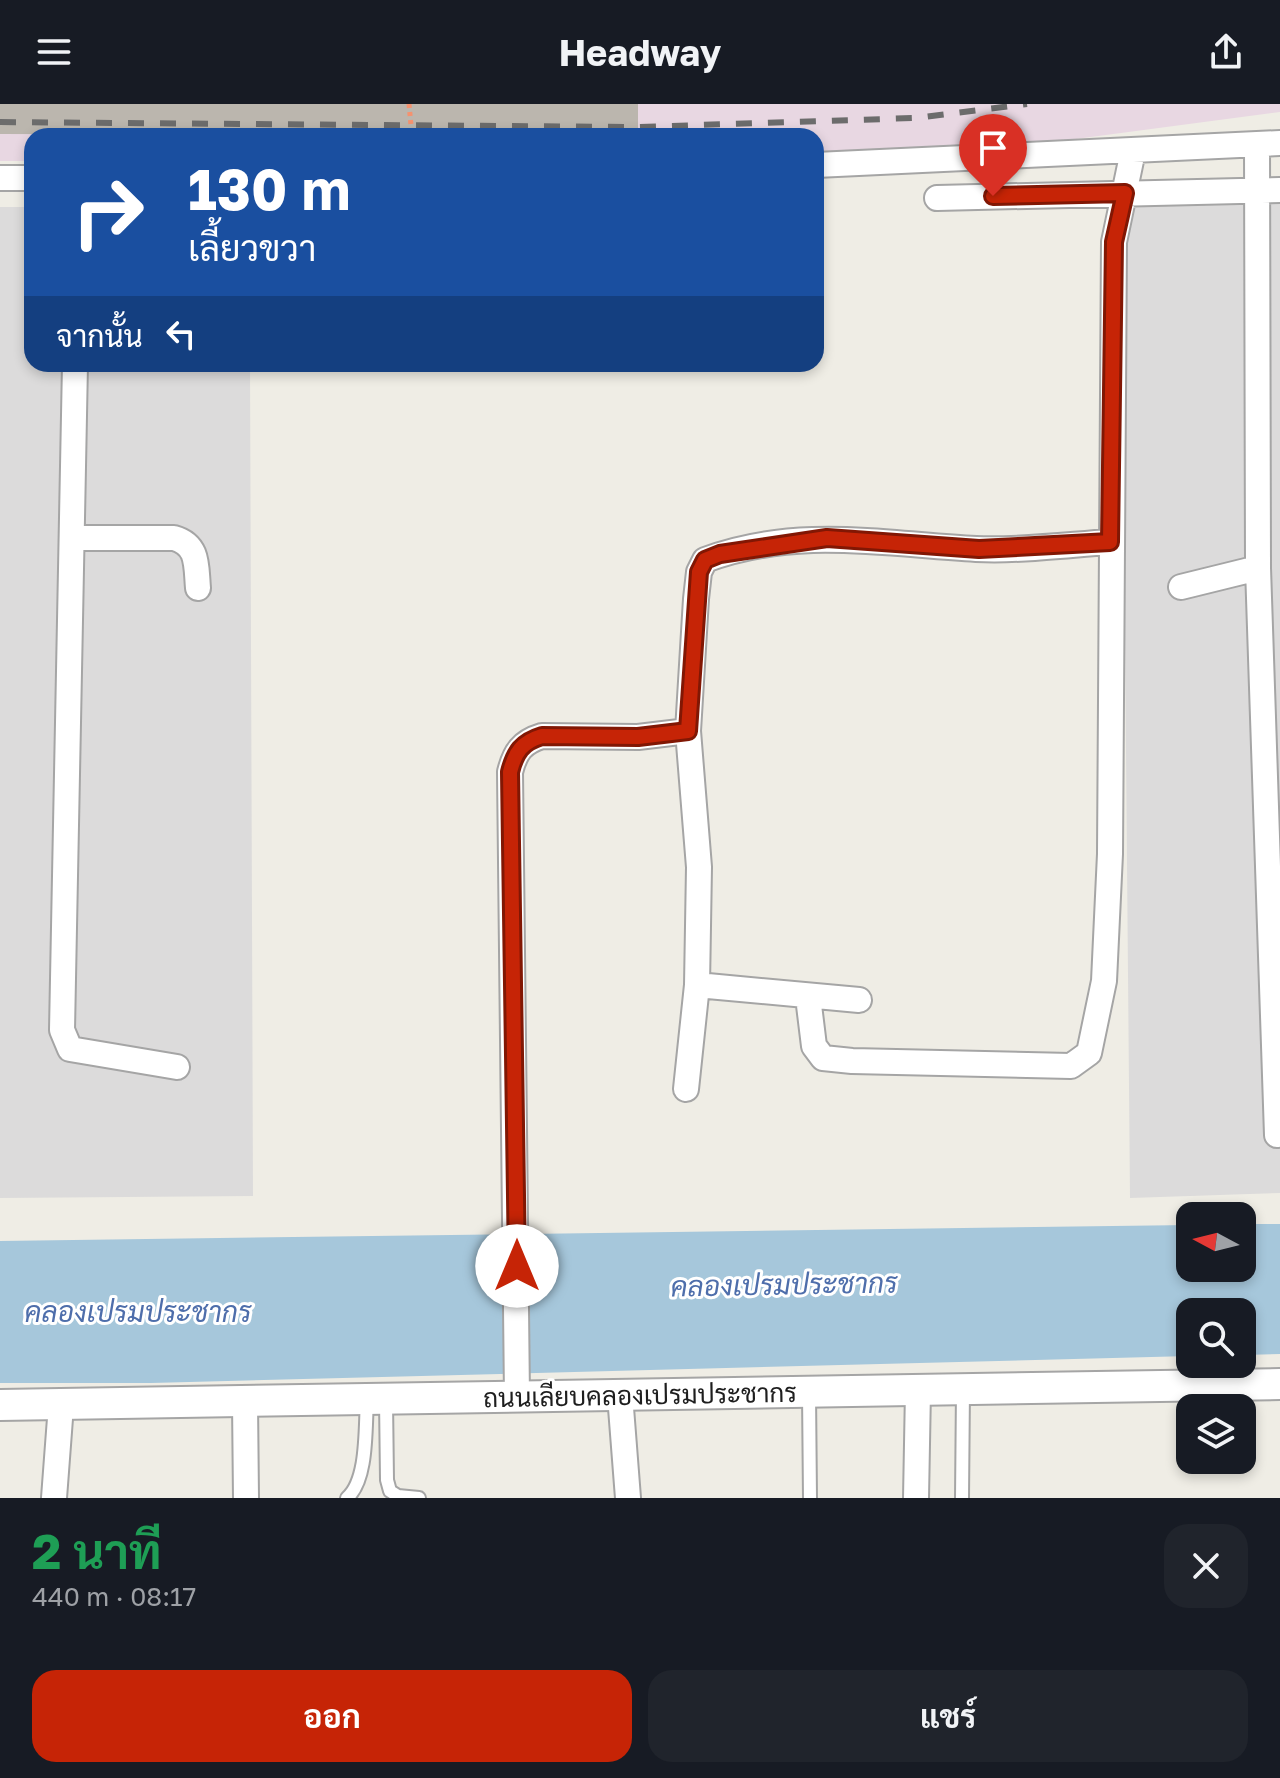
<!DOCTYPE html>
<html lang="th">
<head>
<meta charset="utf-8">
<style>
  body { margin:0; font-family:"Golos Text",Sarabun,sans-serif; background:#20242c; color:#f1f3f6; height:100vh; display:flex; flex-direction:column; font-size:30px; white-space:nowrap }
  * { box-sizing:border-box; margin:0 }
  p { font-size:26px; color:#9ea1a6 }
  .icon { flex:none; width:44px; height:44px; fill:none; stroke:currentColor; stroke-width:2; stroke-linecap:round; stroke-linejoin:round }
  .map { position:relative; height:1394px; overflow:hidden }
  .details { display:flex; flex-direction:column; background:#171b24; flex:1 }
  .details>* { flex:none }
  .guide { position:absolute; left:24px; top:24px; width:800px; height:244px; border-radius:24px; box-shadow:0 4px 12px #0003; background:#1a4fa0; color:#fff; overflow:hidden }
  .needle { width:52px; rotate:277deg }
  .fabs { position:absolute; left:1176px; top:1098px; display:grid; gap:16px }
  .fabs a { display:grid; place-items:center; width:80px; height:80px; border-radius:16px; background:#171b24; box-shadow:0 4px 12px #0003; font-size:40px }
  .pin { position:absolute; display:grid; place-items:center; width:68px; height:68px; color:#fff; margin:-82px -34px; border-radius:50% 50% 50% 0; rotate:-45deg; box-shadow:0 0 8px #0007 }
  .pin .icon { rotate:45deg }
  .me { position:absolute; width:88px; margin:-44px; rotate:0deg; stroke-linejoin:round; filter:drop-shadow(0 0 6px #0008) }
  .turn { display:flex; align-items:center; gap:28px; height:168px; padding:0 32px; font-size:36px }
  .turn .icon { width:104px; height:104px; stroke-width:2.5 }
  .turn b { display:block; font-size:56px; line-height:68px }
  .then { display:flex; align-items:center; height:76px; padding:0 32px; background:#0003; gap:16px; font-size:30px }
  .round { display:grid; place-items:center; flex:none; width:84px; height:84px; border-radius:24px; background:#20242c }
  .headline { display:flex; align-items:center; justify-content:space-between; height:136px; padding:0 32px }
  h1 { font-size:48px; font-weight:700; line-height:60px; color:#1e9e55 }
  .cta { display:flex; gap:16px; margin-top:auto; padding:16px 32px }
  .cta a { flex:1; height:92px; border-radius:24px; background:#c62406; color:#fff; font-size:32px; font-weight:700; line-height:92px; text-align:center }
  .cta a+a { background:#20242c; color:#f1f3f6 }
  header { display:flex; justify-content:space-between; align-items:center; height:104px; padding:0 32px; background:#171b24; font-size:36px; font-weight:700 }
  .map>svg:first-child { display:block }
  .residential { fill:#dcdbdb }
  .industrial { fill:#e8d7e2 }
  .water { fill:#a6c7db }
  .building { fill:#bbb6ae }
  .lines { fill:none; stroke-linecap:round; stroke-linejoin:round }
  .service-casing { stroke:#a5a5a5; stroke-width:16 }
  .minor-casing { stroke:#a5a5a5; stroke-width:28 }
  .tertiary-casing { stroke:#a5a5a5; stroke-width:34 }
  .path { stroke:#f5926f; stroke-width:5; stroke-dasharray:4 4; stroke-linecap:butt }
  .service { stroke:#fff; stroke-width:12 }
  .minor { stroke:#fff; stroke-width:24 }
  .tertiary { stroke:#fff; stroke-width:30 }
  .rail { stroke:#6c6c6c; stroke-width:6; stroke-dasharray:16 16; stroke-linecap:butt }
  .route-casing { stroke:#811704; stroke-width:20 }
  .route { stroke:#c62406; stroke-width:14 }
  .labels { text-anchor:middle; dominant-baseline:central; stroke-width:6; stroke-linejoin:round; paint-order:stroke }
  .street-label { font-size:26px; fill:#1e1e1e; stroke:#fff }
  .water-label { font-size:28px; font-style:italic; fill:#4e6eab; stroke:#fff }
</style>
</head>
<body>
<header><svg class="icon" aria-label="menu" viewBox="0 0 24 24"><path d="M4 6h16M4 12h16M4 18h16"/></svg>Headway<svg class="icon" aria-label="share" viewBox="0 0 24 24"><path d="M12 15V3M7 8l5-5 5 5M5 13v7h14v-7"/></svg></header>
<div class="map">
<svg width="1280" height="1394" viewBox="0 0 1280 1394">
  <rect width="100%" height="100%" fill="#efede5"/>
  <path class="residential" d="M1121,86L1280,89V1089L1130,1094Z
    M0,103H32V260H250L253,1092L0,1094Z"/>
  <path class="industrial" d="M0,0H1280V8L1068,36L816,48V32H32V57H0Z"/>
  <path class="water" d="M1242,1120H1280V1250L1242,1251V1208H1190V1252L151,1279H0V1137L1190,1121V1164H1242Z"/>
  <path class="building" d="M0,0H638V32L0,30Z"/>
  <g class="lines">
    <defs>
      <path id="service" d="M809,1289L810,1394
        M386,1296L387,1376L390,1387L398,1392L419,1394
        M347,1394C368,1376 365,1324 367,1297
        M962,1394L963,1285"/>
      <path id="minor" d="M1257,40L1258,464L1277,1031
        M816,61L1280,39
        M0,74H32
        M937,94L1280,86
        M75,260L62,926L70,945L177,963
        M73,434H174C199,441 196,462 198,484
        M1181,483L1258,464
        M697,881L859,896
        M808,893L814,942L823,954L852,957L1071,962L1089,949L1104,877L1110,750L1114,138L1133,47
        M686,985L697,881L699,763L688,627L696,495L699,468L705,456C796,422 884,440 976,445C1020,447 1066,441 1110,438
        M620,1291L628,1394
        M517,1293L510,668C515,648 522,638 542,632L638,633L688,627
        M245,1298L246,1394
        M54,1394L61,1301
        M916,1394L918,1286"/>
      <path id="tertiary" d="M0,1301L1280,1280"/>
    </defs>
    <use href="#service" class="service-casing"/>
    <use href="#minor" class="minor-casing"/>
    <use href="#tertiary" class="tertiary-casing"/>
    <path class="path" d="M409,0L412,32"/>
    <use href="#service" class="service"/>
    <use href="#minor" class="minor"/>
    <use href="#tertiary" class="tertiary"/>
    <path class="rail" d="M0,18L638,23L915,14L1027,0"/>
  </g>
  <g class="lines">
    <defs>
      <path id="route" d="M517,1162L510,668C515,648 522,638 542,632L638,633L688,627L699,468L705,456L720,450L827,434L979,445L1110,438L1114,138L1125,89L993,92"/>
    </defs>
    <use href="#route" class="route-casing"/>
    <use href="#route" class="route"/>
  </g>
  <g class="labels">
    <g class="street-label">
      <text transform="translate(640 1291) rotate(-1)">ถนนเลียบคลองเปรมประชากร</text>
    </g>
    <g class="water-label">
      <text transform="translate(784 1180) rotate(-1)">คลองเปรมประชากร</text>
      <text x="138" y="1207">คลองเปรมประชากร</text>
    </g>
  </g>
</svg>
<div class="fabs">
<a><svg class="needle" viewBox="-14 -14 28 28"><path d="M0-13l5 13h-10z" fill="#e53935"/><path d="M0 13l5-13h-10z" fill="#9ea1a6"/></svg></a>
<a><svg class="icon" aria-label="search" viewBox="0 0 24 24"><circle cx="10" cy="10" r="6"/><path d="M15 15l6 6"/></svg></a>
<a><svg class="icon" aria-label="layers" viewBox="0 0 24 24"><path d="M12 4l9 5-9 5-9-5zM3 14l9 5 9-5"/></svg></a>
</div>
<div class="pin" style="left:993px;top:92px;background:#d93025"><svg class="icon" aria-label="arrive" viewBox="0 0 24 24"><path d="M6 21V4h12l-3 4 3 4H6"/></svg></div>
<svg class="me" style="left:517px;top:1162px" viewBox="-20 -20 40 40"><circle r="19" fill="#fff"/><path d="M0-13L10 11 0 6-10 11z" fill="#c62406"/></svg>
<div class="guide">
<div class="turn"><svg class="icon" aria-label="right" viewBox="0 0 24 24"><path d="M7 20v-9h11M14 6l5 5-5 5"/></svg><div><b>130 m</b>เลี้ยวขวา</div></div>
<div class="then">จากนั้น<svg class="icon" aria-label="left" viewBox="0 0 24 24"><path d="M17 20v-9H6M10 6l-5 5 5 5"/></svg></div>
</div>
</div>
<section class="details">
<div class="headline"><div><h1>2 นาที</h1><p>440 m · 08:17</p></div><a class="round"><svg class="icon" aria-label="close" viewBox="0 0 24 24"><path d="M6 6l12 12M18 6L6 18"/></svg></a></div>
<div class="cta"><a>ออก</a><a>แชร์</a></div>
</section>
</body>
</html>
